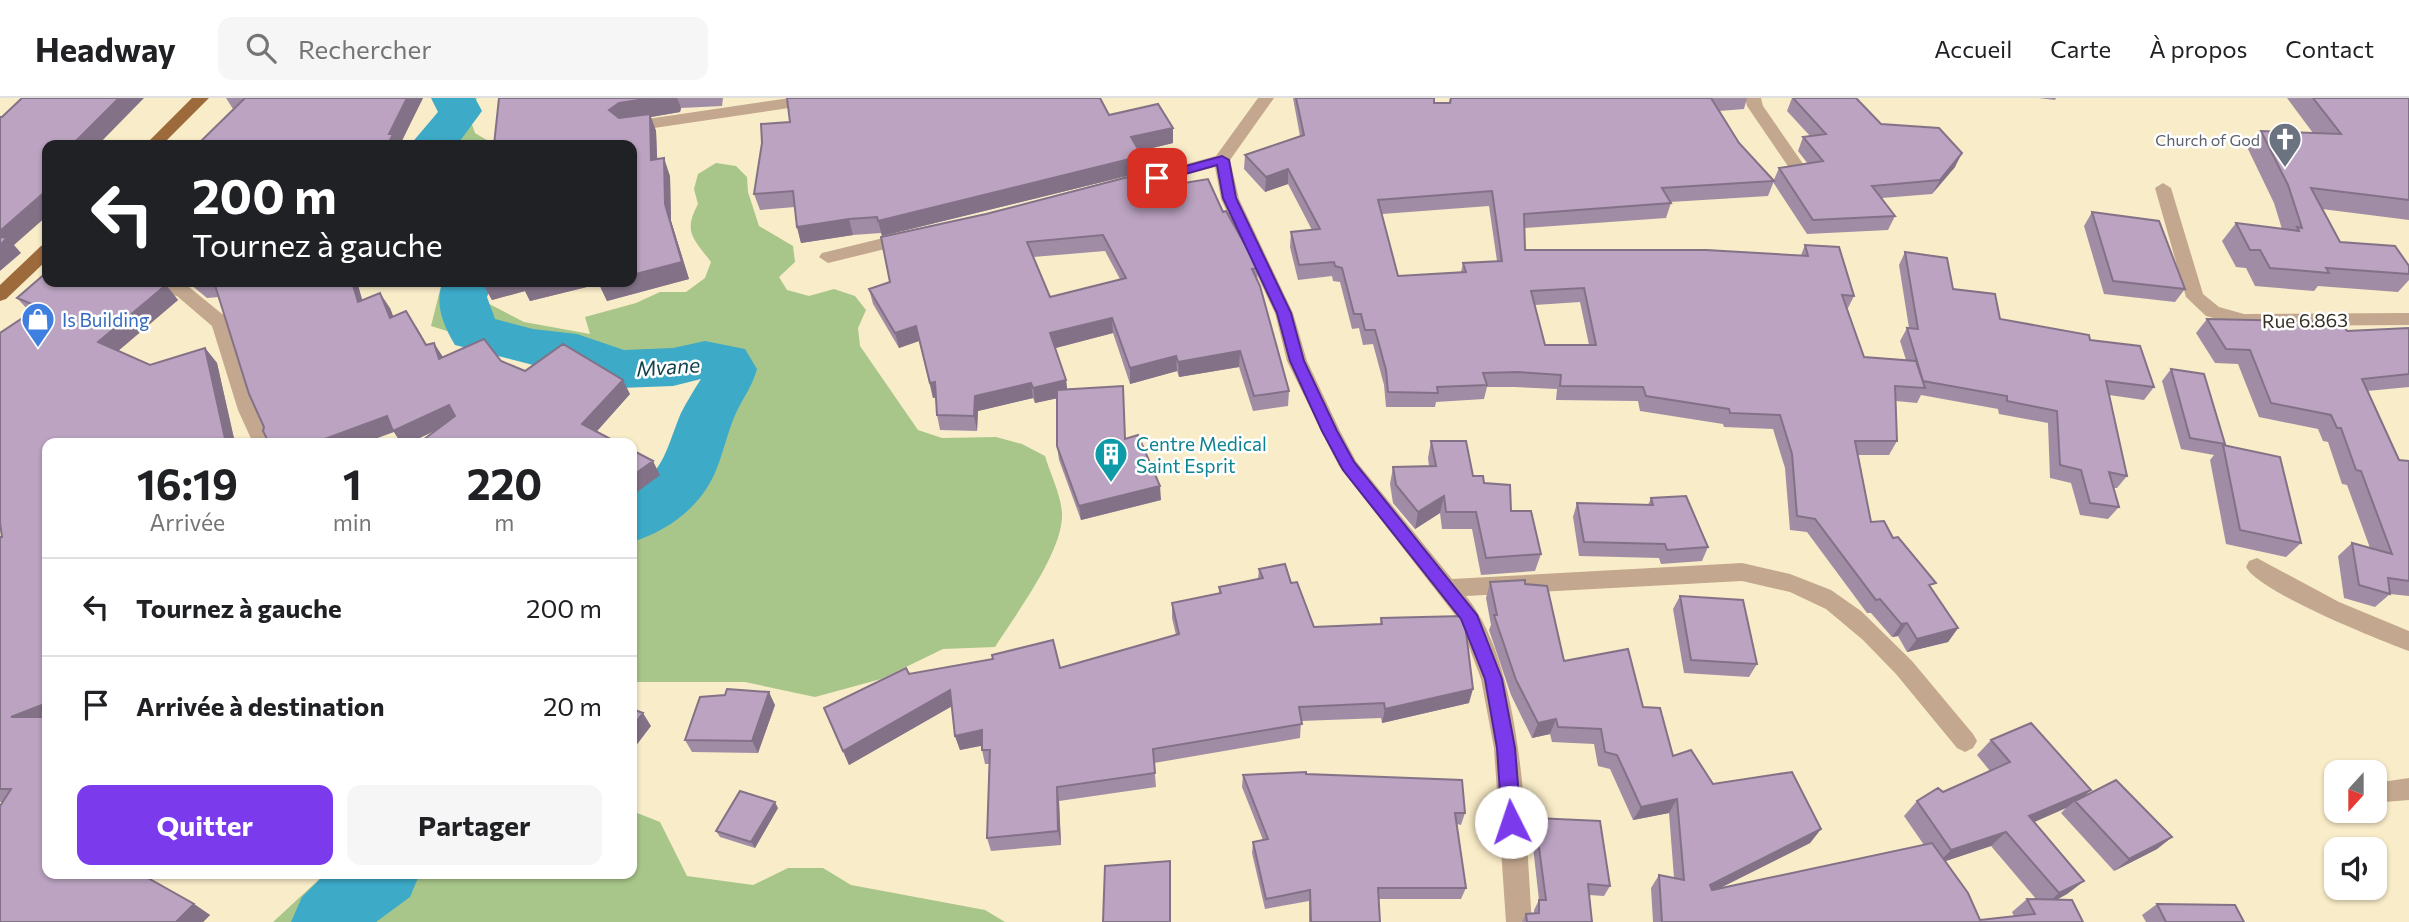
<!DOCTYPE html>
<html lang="fr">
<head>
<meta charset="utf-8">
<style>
  body { margin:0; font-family:Commissioner,sans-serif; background:#f6f6f6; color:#202124; height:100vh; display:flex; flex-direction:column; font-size:26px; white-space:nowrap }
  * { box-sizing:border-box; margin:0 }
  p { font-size:23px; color:#757577 }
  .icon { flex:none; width:38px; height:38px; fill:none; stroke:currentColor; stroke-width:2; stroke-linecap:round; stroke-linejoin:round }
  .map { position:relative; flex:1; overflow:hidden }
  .sheet { position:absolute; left:42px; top:340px; width:595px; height:441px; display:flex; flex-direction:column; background:#fff; border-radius:14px; box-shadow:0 2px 5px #0004 }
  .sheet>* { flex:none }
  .hud { position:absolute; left:42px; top:42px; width:595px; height:147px; border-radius:14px; box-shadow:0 2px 5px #0004; background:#202124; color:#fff; overflow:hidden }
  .needle { width:46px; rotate:201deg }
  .controls { position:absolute; left:2324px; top:662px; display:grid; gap:14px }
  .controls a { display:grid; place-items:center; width:63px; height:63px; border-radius:14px; background:#fff; box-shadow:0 2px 5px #0004; font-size:35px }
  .pin { position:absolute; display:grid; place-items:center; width:60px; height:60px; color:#fff; margin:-30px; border-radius:14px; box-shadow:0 4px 10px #0006 }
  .me { position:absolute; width:77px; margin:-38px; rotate:356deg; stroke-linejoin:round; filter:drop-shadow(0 0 5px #0008) }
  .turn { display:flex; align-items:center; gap:24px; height:147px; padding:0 35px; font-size:32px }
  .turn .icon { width:91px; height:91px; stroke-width:2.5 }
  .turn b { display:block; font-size:49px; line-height:60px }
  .eta { display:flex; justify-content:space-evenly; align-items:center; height:119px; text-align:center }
  .eta b { font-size:42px; font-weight:700; line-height:49px }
  .primary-button { display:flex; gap:14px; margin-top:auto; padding:14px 35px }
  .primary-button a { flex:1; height:80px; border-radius:14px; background:#7c3aed; color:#fff; font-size:28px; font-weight:700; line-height:80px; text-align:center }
  .primary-button a+a { background:#f6f6f6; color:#202124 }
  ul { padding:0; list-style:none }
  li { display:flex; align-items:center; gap:21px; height:98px; padding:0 35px; border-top:2px solid #e0e0e0 }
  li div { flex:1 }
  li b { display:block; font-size:26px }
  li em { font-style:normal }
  header { display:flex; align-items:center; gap:42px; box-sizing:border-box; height:98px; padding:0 35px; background:#fff; border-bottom:2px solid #e0e0e0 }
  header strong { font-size:33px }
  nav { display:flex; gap:38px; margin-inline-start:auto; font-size:24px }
  .search { width:490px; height:63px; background:#f6f6f6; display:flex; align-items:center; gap:18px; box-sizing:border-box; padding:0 24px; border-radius:14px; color:#757577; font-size:26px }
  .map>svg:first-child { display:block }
  .green { fill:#a8c68a }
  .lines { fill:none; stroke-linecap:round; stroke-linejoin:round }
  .river { fill:#3daac7; fill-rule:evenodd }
  .minor { fill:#c3a78e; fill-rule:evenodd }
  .primary { fill:#9d6a3c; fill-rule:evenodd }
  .wall { fill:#a18ca6; fill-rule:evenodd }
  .shaded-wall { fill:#837287 }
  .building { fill:#bba3c1; stroke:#837287; stroke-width:2; fill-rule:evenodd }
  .route { fill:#7c3aed; stroke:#51269a; stroke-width:2 }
  .labels { text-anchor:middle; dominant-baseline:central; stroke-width:5; stroke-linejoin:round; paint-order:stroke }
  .far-worship-label { font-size:16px; fill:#5b616d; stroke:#fff; text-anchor:end }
  .shop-label { font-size:19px; fill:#366cbe; stroke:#fff; text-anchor:start }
  .street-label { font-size:19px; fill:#342f21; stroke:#fff }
  .culture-label { font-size:19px; fill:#0d838f; stroke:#fff; text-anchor:start }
  .water-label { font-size:21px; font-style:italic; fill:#13424f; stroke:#fff }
</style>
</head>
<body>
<header>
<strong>Headway</strong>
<div class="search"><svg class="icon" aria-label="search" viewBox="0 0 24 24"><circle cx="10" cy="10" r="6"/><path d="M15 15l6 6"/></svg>Rechercher</div>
<nav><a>Accueil</a><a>Carte</a><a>À propos</a><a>Contact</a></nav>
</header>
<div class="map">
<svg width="2409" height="824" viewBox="0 0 2409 824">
  <rect width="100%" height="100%" fill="#f9ecc8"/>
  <path class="green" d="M445,0H477L469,18L475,35L495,47H416C424,30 439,18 445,0Z
    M716,65L736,68L747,79L748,94L759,128L793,148L795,164L779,179L787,192L809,198L834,191L855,198L866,212L858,230L860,248L918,332L942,340L996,339L1022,346L1045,358C1050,375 1061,397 1062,415C1064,453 1015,517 995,549L943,551L881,581L815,599L745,584H632V408L661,384L680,345L686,317L704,287V278L664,281L624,279L572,258L532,260L431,228L442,184H482L478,200L524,224L590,236L585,219L636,205L660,194H686L705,180L711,164C693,140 683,134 698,106L694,91L698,76Z
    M632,713L660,724L687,778L753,787L788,770H823L851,787L985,812L1005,824H273L326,775H632Z"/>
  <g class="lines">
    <path class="river" d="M431,0H475L482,13L457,47H410L438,14Z
      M443,184H493L487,199L495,221L533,231L577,236L624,252L673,250L705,243L745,251L757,271C753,287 743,300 736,315C727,335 723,357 714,377C698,411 667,433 632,444V393C665,373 667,348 681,315C687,303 694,292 701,281L673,288L620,290L570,272L533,267L455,247C443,227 434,205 443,184Z
      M326,775H420L410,799L376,824H291L302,799Z"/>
    <path class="minor" d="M790,0H830L822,5L627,34L619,29L627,24Z
      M1258,0H1274L1230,62L1239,101L1293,215L1307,263L1340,333L1356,363L1452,481L1742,465L1790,476L1831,492L1861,513L1912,563L1973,636L1977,643L1973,650L1965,654L1957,650L1896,576L1863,542L1826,511L1790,494L1742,483L1466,498C1525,571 1525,732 1532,824H1506L1494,650L1481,581L1459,522L1339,368L1287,263L1275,215L1221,101L1215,69L1130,92L1122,87L1124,83L1216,58Z
      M1745,0H1761L1763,8L1808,73L1806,77H1794L1747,8Z
      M2163,85L2171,90L2203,196L2219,209L2244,216L2409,215V227L2244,228L2206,218L2186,199L2155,90Z
      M908,134L914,136L917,140L914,144L828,165L819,159L822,155Z
      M128,184H167L189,189L227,220L258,312L273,345H253L238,312L212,228L177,198L131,188Z
      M2257,460L2339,504L2409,533V553C2379,542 2259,494 2246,469L2249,463Z
      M2409,680V702L2384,704L2375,701V685Z"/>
    <path class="primary" d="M192,0H209L162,47H145Z
      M47,146V162L6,201L0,203V187L41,148Z"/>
  </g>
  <path class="wall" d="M226,0H423L399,46L233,11Z
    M499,0H723L722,8L681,10L680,14L651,19L656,33L657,61L670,78L671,123L689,181L607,203L599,186L530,203L525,193L492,202L482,184H632V47Z
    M1293,0H1434V5H1449L1450,0H1747L1744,11L1719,13L1739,45L1774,83L1768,98L1670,104L1671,105L1666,120L1525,130V152L1801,157L1805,147L1854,198L1847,212L1864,259L1906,262L1900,243L1907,230H1909L1899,167L1905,154L1953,191L2000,221L2090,242L2154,289L2144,302L2109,297L2127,378L2117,390H2113L2119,409L2108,421L2080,417L2071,385L2050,380L2048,325L1999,316L1998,311L1921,297L1917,305L1896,303L1897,343L1889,357H1858L1871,424L1893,440L1932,491L1958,530L1948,544L1907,554L1898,538L1892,539L1871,515H1867L1807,434L1790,432L1785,370L1773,331L1724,329L1723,326L1640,313L1638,303L1556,302L1557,291L1514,289H1487L1484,301L1436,304L1435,309H1386L1384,287L1373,246L1363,247L1359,230L1352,231L1340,184L1333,183L1332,178L1298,182L1290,149L1291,134L1312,132L1288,86L1265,94L1244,71L1245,57L1300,38ZM1489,108L1497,163L1463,165L1461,174L1398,178L1382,116ZM1580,204L1589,247H1545L1535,207Z
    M1792,0L1881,26L1955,69L1932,96L1882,100L1895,118L1888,132L1807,136L1773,84L1779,70L1808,66L1798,53L1803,39L1810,38L1787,13Z
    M2039,0H2056L2055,2Z
    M2287,0H2409V122L2322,111L2340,144L2409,168V182L2398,194L2318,188L2314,193L2255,188L2246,170L2236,169L2222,143L2236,125L2282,131L2274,105L2248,51L2261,33L2313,35Z
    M1109,17L1173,45L1139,53L1143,74L882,138L881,135L853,137L801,145L797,129L795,109L760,112L754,96L790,24Z
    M1160,89L1223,114L1258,170L1257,183L1289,293L1288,308L1253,313L1239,269L1179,279L1177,273L1130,286L1113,235L1055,250L1066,282L1067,291L1125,340L1161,402L1081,422L1059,362L1057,348V300L1035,305L1033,300L978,313L977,333L940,332L937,317L936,299L933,300L919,243L899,250L873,206L869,191ZM1105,153L1120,181L1050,199L1033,159Z
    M2092,114L2185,191L2175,204L2104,196L2084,128Z
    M47,174V184H151L166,187L178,202L118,253L150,267L205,250L217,265L235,345H47V775H139L194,806L210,817L203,824H0V708L2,704H0V439H2L0,425V235L30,214L17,200Z
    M178,184H357L362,202L390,210L393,218L416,228L427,247L443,260L501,263L525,273L630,296L596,334L436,332L409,345H401L394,334L264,329L219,199L207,200L190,186Z
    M2207,221L2347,233L2409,230V289L2367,293L2399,362L2409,363V498L2390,496L2375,509L2344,500L2338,458L2352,445L2370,450L2347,387L2342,386L2328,344L2323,343L2318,331L2259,319L2238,266L2215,265L2196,235Z
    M2171,271L2225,346L2224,348L2301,445L2286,459L2226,446L2210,362L2214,357L2181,351L2162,283Z
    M1431,343L1473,378L1484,385L1511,413L1541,456L1535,473L1481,477L1472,431H1442L1440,415L1415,431L1393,405L1390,386L1393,369L1429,368L1428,360Z
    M1651,400L1708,449L1702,463L1661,466L1659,460L1579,458L1573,419L1577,405L1648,407Z
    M1259,471L1291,485L1314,529L1380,526L1381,520L1469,605L1382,625L1381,620L1301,623L1300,640L1154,665L1156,689L1059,703L1061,747L991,753L987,740L989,666H985L982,652V647L960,652L955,638L952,608L849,667L824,610L909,576L1060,570L1176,537L1172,520V505L1219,495V489L1258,481Z
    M1490,484L1525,486L1564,563L1643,609L1673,658L1713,686L1821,731L1810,745L1720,790L1924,747L1904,718L1917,703L1943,694L1990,673L1977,657L1991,642L2084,698L2172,739L2157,751L2114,773L2061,715L2066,710L2034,724L2084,783L2067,796L2056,802L2083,824H1653L1651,790L1659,777L1674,780L1669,715L1633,722L1610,671L1598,668L1594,646L1552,644L1550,636L1532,640L1511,597L1489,532L1491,527L1486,500ZM1991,748L2037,802L2027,801L2012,814L2014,818L1980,822L1945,763Z
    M1680,498L1757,566L1749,579L1684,575L1673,511Z
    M725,597L775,607L758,655L692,654L685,642Z
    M1306,676L1465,715L1461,727L1457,726L1466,790L1461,801H1379L1380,824H1309V803L1265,811L1252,755L1253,744L1263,742L1242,689L1243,677Z
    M778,710L755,750L720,739L716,733Z
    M1535,720L1610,788L1604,798L1589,797L1592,824H1522L1526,816H1534V812L1539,802L1531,731Z
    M2157,806L2244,824H2146L2142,817Z"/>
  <path class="shaded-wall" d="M119,0H144L98,47H74L73,46Z
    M407,0H423L400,47H388L389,36Z
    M652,0H677L681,10L680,14L651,19L656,33L658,79L616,29L609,12L619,5Z
    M1173,30V45L1132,55L1131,39Z
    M1962,55L1955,69L1932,96L1940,82Z
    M1142,58L1143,74L882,138L878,123Z
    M664,60L670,78L671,123L689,181L607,203L599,186L530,203L525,193L492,202L482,184H632V177L665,106Z
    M1288,71V86L1265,94L1266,79Z
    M47,92V118L14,147L21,155L0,173V133Z
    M849,121L853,137L801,145L797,129Z
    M352,184H357L367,218L358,204Z
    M166,187L178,202L111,259L98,244Z
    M380,195L390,210L399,234L390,220Z
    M1112,220L1113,235L1052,251L1050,235Z
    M916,228L919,243L899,250L895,235Z
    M434,245L443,259L439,261Z
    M205,250L217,265L235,345H226Z
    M1240,253L1239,269L1179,279L1178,264Z
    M1176,258L1177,273L1130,286V270Z
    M623,282L630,296L590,341L582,326Z
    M1066,282L1068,298L1035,305L1033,290Z
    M935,284L938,299L933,300L930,285Z
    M1031,285L1033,300L978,313L977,333L974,318L975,298Z
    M449,307L458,322L409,345H401L394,334L364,345H314L387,318Z
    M653,363L660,377L632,398V378Z
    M1160,388L1161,402L1081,422L1079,408Z
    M1444,398L1440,415L1415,431L1418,414Z
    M1907,525L1898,538L1892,539L1901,526Z
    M1958,530L1948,544L1907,554L1917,541Z
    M1473,591L1469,605L1382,625L1385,611Z
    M950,592L954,607L849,667L843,653Z
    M769,594L775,607L758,655L752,643Z
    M47,605V625L11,619Z
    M643,615L651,628L632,653V629Z
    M1556,621L1550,636L1532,640L1538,625Z
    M982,632L986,647L960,652L955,638Z
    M1057,689L1059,703L1061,747L1058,733Z
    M2091,692L2077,705L2075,703L2066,710L2014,733L2029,718Z
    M1677,701L1669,715L1633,722L1641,709Z
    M775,704L778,710L755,750L751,744Z
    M1821,731L1810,745L1700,800L1710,787Z
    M2006,734L1991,748L1937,766L1951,752Z
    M2172,739L2157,751L2114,773L2129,761Z
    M2084,783L2067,796L2043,809L2059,795Z
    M194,806L210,817L203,824H176Z"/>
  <path class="building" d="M22,0H119L73,46L86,47H47V92L0,133V19H2Z
    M245,0H407L389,36H393L388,47H197Z
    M499,0H652L619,5L609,12L619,20L650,16L651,62L664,60L665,106L682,164L632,177V47H494Z
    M787,0H1100L1109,17L1158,6L1173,30L1131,39L1142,58L878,123L877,119L849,121L797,129L793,93L754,96L762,45L761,26L790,24Z
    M1296,0H1434V5H1450L1451,0H1711L1739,45L1774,83L1662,90L1671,105L1524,116L1525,152H1706L1808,158L1805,147L1839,149L1854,198L1842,197L1864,259L1916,263L1925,290L1895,288L1897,343H1855L1871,424L1884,423L1893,440L1898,439L1936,485L1929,487L1958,530L1917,541L1907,525L1901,526L1880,501L1876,502L1815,421L1797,418L1792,356L1780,317L1730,315L1729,311L1646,298L1643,289L1560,288L1561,277L1518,274L1483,275L1487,287L1437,289L1438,295L1388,294L1386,272L1375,232H1365L1361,216H1354L1342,170L1335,168L1334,164L1299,167L1291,134L1320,131L1288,71L1266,79L1245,57L1304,37ZM1492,93L1502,163L1463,165L1466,174L1398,178L1378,102ZM1584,190L1596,247H1545L1531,193Z
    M1793,0H1856L1881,26L1939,30L1962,55L1940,82L1872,88L1895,118L1813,122L1779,70L1823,63L1803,39L1826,36Z
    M2313,0H2409V102L2311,90L2340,144L2395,148L2409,168V176L2326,170L2329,175L2270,170L2260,152H2250L2236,125L2299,133L2297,129L2302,130L2288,87L2261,33L2341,36Z
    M1151,73L1160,89L1208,81L1223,114L1226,113L1258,170L1252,171L1260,188L1289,293L1254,298L1240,253L1178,264L1176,258L1130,270L1112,220L1050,235L1066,282L1033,290L1031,285L975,298L974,318L937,317L935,284L930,285L916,228L895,235L869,191L890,184L881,139L986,116ZM1103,137L1126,180L1050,199L1027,144Z
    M2092,114L2159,123L2185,191L2113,183Z
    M0,139L7,140L0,147Z
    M1905,154L1947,160L1953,191L1995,196L2000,221L2089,237L2090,242L2140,248L2154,289L2106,283L2127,378L2109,374L2119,409L2090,405L2081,372L2060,367L2057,313L2007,303V298L1923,283L1907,230L1918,231Z
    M47,174V184H151L166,187L98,244L150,267L205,250L226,345H47V605L11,619H47V775H139L194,806L176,824H0V708L11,691H0V439H2L0,425V235L39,209L17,200Z
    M193,184H352L358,204L380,195L390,220L406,213L426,247L434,245L439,261L484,241L501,263L525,273L563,246L623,282L582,326L618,345H419L455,318L449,307L393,333L387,318L314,345H269L263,333L264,329L249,296L214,184L195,185Z
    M2207,221L2341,224L2347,233L2409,230V276L2362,281L2399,362L2409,363V483L2388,480L2390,496L2359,487L2352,445L2392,456L2361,373L2356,372L2341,330H2337L2331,317L2271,305L2250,252L2226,251Z
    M2171,271L2204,276L2225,346L2190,340Z
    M1123,288L1125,341L1138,337L1160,388L1079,408L1057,348V292Z
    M1431,343H1466L1473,378H1483L1484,385L1510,387L1511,413H1531L1541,456L1486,460L1476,414H1446L1444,398L1418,414L1396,387L1393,369L1436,368Z
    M2223,347L2280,359L2301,445L2240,432Z
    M632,352L653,363L632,378Z
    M1686,398L1708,449L1667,452L1665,446L1584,444L1577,405L1653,407L1651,400Z
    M1285,466L1291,485L1297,484L1314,529L1382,526L1381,520L1464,518L1473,591L1385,611L1384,605L1299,609L1302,626L1153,651L1155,675L1057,689L1058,733L987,740L990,652H982V632L955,638L950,592L843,653L824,610L906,570L909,576L993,561L992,557L1053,542L1060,570L1179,536L1172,505L1221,495L1219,489L1263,480L1259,471Z
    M1525,482V486L1547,488L1564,563L1628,551L1643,609L1660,610L1673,658L1691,652L1713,686L1792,674L1821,731L1710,787L1712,792L1932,745L1968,795L1980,822L2035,816L2027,801L2072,802L2083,824H1662L1659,777L1684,782L1677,701L1641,709L1617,657L1605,654L1601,631L1558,629L1556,621L1538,625L1516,582L1494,517H1497L1490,484Z
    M1680,498L1743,502L1757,566L1691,562Z
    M727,591L769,594L752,643L685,642L700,599L725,597Z
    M632,611L643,615L632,629Z
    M2031,625L2091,692L2029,718L2084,783L2059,795L2006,734L1951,752L1917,703L1938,690L1943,694L2010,664L1991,642Z
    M1306,674V676L1462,682L1465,715H1455L1466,790H1378L1380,824H1311L1310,792L1266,801L1253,744L1268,741L1243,677Z
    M2116,682L2172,739L2129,761L2075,703Z
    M740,693L775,704L751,744L716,733Z
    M1535,720L1600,723L1610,788L1588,786L1592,824H1527L1526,816L1539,815V802H1546Z
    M1170,763V824H1103L1105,768Z
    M2157,806L2235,807L2244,824H2166Z"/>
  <path class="route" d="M1222,58L1229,62L1236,100L1291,215L1304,263L1337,333L1354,364L1477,517L1502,581L1515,650L1521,724L1518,731L1511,733L1505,731L1502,724L1497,650L1485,581L1461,521L1343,372L1322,333L1290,263L1277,215L1223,100L1217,67L1157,84L1151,80L1153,77Z"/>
  <defs>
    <symbol id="church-pin" viewBox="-11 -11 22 30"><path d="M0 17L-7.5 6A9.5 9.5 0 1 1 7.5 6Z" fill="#6b7280" stroke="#fff"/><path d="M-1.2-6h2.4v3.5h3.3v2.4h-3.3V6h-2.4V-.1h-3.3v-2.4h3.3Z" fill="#fff"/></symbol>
    <symbol id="shop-pin" viewBox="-11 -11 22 30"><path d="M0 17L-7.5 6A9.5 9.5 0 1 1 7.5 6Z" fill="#3f7fe0" stroke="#fff"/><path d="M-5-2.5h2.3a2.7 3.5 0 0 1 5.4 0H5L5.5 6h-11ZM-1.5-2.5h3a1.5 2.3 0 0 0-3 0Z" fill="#fff"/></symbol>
    <symbol id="building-pin" viewBox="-11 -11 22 30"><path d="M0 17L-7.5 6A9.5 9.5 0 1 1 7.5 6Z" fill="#0f9aa8" stroke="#fff"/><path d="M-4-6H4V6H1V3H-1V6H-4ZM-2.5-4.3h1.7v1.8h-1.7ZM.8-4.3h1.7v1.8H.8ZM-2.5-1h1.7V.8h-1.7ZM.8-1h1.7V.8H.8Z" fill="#fff"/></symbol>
  </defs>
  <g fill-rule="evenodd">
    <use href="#church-pin" x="2266" y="22" width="38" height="52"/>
    <use href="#shop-pin" x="19" y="202" width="38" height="52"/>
    <use href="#building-pin" x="1092" y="337" width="38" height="52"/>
  </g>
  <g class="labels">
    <g class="far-worship-label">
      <text x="2260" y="41">Church of God</text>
    </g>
    <g class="shop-label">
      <text x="62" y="221">Is Building</text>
    </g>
    <g class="street-label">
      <text transform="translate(2305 222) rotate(-1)">Rue 6.863</text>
    </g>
    <g class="culture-label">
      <text x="1136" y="345">Centre Medical<tspan x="1136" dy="22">Saint Esprit</tspan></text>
    </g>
    <g class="water-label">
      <text transform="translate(668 268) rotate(-4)">Mvane</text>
    </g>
  </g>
</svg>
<div class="controls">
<a><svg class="needle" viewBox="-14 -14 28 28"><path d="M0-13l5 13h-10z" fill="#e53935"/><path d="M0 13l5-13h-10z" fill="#757577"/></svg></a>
<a><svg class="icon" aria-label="sound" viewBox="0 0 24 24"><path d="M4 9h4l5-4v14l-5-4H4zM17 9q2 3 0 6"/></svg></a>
</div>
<div class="pin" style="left:1157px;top:80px;background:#d93025"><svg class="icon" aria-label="arrive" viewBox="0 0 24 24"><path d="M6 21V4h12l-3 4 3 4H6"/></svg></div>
<svg class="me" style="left:1511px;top:724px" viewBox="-20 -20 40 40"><circle r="19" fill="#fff"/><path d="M0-13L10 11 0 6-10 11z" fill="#7c3aed"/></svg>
<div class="hud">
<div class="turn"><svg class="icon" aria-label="left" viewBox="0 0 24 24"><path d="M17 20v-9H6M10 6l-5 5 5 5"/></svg><div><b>200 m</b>Tournez à gauche</div></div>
</div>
<section class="sheet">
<div class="eta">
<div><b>16:19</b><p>Arrivée</p></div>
<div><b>1</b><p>min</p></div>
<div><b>220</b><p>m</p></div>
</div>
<ul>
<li><svg class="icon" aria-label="left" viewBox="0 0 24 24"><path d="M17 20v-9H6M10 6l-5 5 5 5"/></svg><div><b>Tournez à gauche</b></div><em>200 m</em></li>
<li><svg class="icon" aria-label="arrive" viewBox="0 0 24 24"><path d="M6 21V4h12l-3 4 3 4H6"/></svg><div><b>Arrivée à destination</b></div><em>20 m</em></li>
</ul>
<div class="primary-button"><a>Quitter</a><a>Partager</a></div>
</section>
</div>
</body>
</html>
